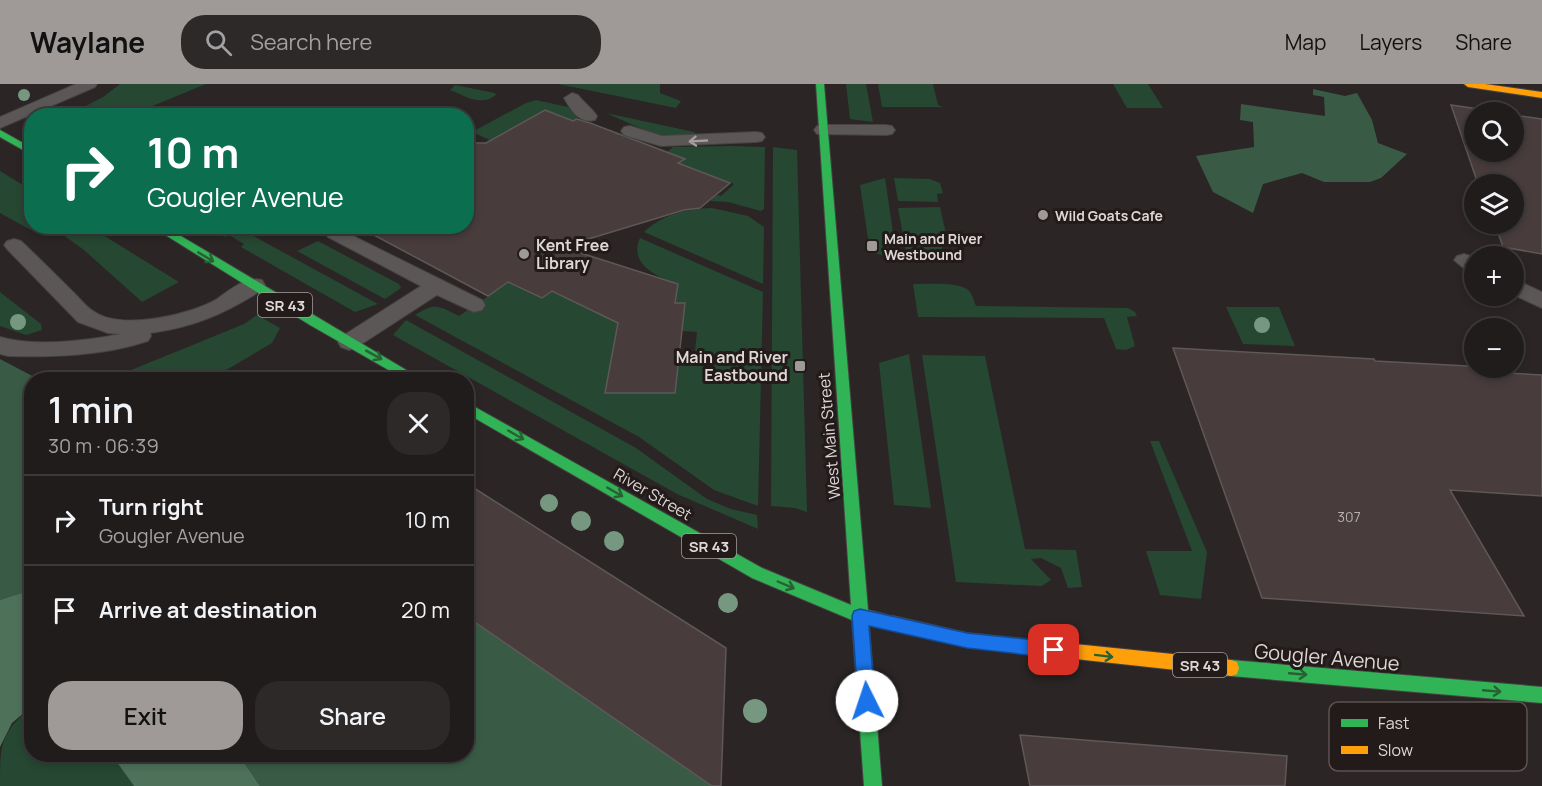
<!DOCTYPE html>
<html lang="en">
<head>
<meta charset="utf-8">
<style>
  body { margin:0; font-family:Manrope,sans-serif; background:#2d2929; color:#f1f3f6; height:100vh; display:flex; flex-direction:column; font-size:22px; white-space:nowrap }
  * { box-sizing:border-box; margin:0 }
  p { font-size:20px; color:#a2a1a3 }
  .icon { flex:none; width:33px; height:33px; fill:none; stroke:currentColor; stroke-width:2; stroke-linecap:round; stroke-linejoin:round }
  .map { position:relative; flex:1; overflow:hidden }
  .sheet { position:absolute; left:24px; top:288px; width:450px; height:390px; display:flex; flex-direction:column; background:#201c1c; border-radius:24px; box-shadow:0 3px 9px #0003,0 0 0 2px #3d3a3b }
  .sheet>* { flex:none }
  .banner { position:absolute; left:24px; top:24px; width:450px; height:126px; border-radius:24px; box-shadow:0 3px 9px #0003,0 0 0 2px #3d3a3b; background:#0b6e4f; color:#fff; overflow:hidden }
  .controls { position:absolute; left:1464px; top:18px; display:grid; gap:12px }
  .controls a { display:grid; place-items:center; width:60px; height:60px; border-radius:50%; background:#201c1c; box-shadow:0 3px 9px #0003,0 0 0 2px #3d3a3b; font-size:30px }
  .pin { position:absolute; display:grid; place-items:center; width:51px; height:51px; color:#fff; margin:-26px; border-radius:12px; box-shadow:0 3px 9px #0006 }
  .me { position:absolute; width:66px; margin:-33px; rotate:356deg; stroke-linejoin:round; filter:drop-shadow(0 0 4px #0008) }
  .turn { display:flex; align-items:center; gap:21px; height:126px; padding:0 24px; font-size:27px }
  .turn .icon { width:78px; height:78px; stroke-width:2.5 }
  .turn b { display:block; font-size:42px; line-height:51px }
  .round { display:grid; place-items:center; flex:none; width:63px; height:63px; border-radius:24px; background:#2d2929 }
  .head { display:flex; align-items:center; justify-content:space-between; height:102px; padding:0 24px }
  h1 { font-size:36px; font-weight:600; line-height:45px }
  .cta { display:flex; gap:12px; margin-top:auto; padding:12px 24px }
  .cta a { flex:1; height:69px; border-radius:24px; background:#9f9998; color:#111; font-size:24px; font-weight:600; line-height:69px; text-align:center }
  .cta a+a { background:#2d2929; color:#f1f3f6 }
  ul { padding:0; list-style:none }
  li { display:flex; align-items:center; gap:18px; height:90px; padding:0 24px; border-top:2px solid #3d3a3b }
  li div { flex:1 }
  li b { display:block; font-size:22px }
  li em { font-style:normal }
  header { display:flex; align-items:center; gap:36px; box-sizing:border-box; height:84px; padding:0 30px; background:#9f9998; color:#111 }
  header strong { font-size:28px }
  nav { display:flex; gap:33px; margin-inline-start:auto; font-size:21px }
  .search { width:420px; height:54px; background:#2d2929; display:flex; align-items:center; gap:15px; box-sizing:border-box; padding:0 21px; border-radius:24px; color:#a2a1a3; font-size:22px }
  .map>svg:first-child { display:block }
  .green { fill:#264732 }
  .forest { fill:#395b45 }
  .water { fill:#4e715a }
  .building { fill:#483c3d; stroke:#5e5858; stroke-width:1.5 }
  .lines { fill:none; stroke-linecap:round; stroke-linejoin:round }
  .lane-casing { stroke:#474343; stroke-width:2 }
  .fast-casing { stroke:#474343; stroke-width:2 }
  .slow-casing { stroke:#474343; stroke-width:2 }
  .lane { fill:#5c5757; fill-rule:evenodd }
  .fast { fill:#30b455; fill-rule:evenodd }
  .slow { fill:#ff9f0a; fill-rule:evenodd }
  .tree { fill:#769880 }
  .oneway { stroke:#a49d9d }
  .oneway2 { stroke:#295f35 }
  .route { fill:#1a73e8; stroke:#114b97; stroke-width:1.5 }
  .poi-dot { fill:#9f9998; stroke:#231a1a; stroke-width:2 }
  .labels { text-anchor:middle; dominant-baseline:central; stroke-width:6; stroke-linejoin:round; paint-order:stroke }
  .far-poi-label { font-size:14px; font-weight:bold; fill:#ded7d6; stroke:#231a1a; text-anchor:start }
  .number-label { font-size:14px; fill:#b8b0b0 }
  .shield { fill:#231a1a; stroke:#a69e9e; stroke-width:1.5 }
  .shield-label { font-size:15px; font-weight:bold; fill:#ded7d6 }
  .poi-label { font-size:16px; font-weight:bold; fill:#ded7d6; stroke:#231a1a; text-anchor:start }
  .street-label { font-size:16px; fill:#ded7d6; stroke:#231a1a }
  .near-street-label { font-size:20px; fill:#ded7d6; stroke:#231a1a }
  .key { fill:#231a1a; stroke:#5b5352; stroke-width:1.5 }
  .key-label { font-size:16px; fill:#ded7d6 }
</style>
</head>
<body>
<header>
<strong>Waylane</strong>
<div class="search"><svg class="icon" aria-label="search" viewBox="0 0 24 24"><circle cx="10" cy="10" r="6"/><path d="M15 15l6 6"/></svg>Search here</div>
<nav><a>Map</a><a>Layers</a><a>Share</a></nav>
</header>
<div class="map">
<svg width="1542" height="702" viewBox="0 0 1542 702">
  <rect width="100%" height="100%" fill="#2b2525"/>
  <path class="green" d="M120,0H206L138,28L144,31H68L103,13Z
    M558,0H660V9L681,17L676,24Z
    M846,0H866L873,38L850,35Z
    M878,0H933L938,21L943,23H882Z
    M1113,0H1148L1163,24H1127Z
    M455,1L495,9L496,11C480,23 466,12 450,6Z
    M536,16L568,23L578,34L573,37L545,26L490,56L472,48L526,19Z
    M606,29L694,48L696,50C670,63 629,38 606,29Z
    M731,62L765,63L764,125L761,127L728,118L710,117L717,111L721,112L734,100L679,79L685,75L667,68L673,63Z
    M773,63L797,66L807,428L795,424L771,422Z
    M0,87L31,106L32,142L35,143L29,145L0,129Z
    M885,94L897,175L870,168L860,101Z
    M894,94L930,95L940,99L943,109L937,110L938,118L898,117Z
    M940,123L947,154L938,172H907L898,124Z
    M712,124L748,132L764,143L763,200L644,148C663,130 686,125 712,124Z
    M52,143H90L179,198L142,218L84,166Z
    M206,143H237L378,220L355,228L241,163L244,160L229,151L225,153Z
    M640,154L763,208L758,422L714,406L639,353L415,231C435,218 439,222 459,232L509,198L542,214L552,207L592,226L610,212L622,219L605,309H675L678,277L694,276L697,248L682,247L685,219H675L678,200C658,194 628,180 640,154Z
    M318,157L399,200L401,204L385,215L297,167Z
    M913,200C926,200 963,197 970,208C973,212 974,218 976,222L1128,224L1135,228L1137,232L1127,233L1135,262L1126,266L1116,265L1104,234L918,233Z
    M0,208L41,240L42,246L26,251L0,242Z
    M1226,223H1279L1295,262L1243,260Z
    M257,231L280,244L272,259L211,295H109L244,240Z
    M406,236L636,364L707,415L731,425L757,431L758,445L677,410L393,251Z
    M909,270L931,424L894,421L879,279Z
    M922,271L985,272L1025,465L1076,466L1082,503L1068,504L1061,484L1041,474L1031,475L1051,496L1042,502L956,498Z
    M1150,357H1159L1207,468L1201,515L1160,511L1146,467H1192Z
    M31,623L32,670L116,671V677L134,702H0C0,661 0,650 31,623Z"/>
  <path class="forest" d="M1313,5L1345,12L1357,9L1372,36L1378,59L1407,70L1381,94L1370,98H1324L1302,89L1263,100L1253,129L1213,108L1196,72L1254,63L1253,38L1240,36L1241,20L1325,32L1324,13L1313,11Z
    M0,275L38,295L32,296L31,516L21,509L0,516Z
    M467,532L712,702H260L239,671L466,670Z"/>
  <path class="water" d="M21,509L31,516V623L12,639L0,663V516Z
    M116,671H239L260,702H134L116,677Z"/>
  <path class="building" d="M1451,21L1500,28H1474V68H1514V31L1542,35V170L1503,163L1495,140H1514V100H1478Z
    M545,26L573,37L577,35L590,39L685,75L678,79L730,99L700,124L684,126L562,163L678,200L675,219H685L675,309H605L618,239L552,207L542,214L508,198L488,212L357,142H466V59H486Z
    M1173,264L1374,275L1375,277L1504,284L1507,289L1542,291V412L1450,406L1524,532L1262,514Z
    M466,399L726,564L721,702H712L466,532Z
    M1020,651L1287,672L1285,702H1030Z"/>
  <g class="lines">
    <defs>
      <path id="lane" d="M76,0H97L95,3L0,44V33Z
        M572,9L578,11C584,19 592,24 597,32L595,36C579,40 571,26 564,14Z
        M823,41H886L892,42L895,46L892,50L886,51L817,50L814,46L817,42Z
        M630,42L662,52L756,48L762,49L765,53L762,57L756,58L661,62L624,51L621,47L624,43Z
        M335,143L482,216L485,221L482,226L474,228L437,211L357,263L349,266L341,263L338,258L341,253L421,202L328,153L325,149L328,145Z
        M14,155L21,157C38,173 54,189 70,205C78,212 85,222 93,227C121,247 190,231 217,215C230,206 245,192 262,196L265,201L262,206C224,230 194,243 150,249L151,252L148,257C102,272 56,273 8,272L0,270V253C34,263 86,257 121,250L108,249L78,238L7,165L4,161L7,157Z
        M1464,170L1474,173V188L1467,187L1454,176L1457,172Z
        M1514,195L1542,208V224L1514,211Z"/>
      <path id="fast" d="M816,0H824L868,526L899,534L901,539L899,544L893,546L869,541L882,702H864L852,536L752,494L466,329V318L762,484L851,521Z
        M0,46L32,64V71L0,53Z
        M151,142H164L423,296H406L310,241Z
        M1231,576L1542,603V619L1231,592L1225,590L1223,584L1225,578Z"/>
      <path id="slow" d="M1464,0H1485L1542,8V14L1468,3Z
        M893,532L967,549L1231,576L1237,578L1239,584L1237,590L1231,592L967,563L887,544L885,539L887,534Z"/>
    </defs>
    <use href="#lane" class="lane-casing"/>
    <use href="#fast" class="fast-casing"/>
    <use href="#slow" class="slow-casing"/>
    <use href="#lane" class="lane"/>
    <use href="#fast" class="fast"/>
    <use href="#slow" class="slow"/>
  </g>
  <g class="tree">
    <circle cx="24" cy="11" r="6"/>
    <circle cx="18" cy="238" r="8"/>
    <circle cx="1262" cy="241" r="8"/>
    <circle cx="549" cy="419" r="9"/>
    <circle cx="581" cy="437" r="10"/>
    <circle cx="614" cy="457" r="10"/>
    <circle cx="728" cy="519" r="10"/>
    <circle cx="755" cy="627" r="12"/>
  </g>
  <defs><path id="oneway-shaft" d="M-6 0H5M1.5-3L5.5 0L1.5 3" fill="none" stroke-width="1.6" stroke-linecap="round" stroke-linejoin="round" transform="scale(1.5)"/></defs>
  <use class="oneway" href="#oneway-shaft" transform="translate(698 57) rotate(177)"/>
  <g class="oneway2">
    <use href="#oneway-shaft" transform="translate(206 173) rotate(31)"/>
    <use href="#oneway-shaft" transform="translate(374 271) rotate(29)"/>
    <use href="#oneway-shaft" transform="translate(516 351) rotate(30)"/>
    <use href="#oneway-shaft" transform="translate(615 408) rotate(30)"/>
    <use href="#oneway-shaft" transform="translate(786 501) rotate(23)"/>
    <use href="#oneway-shaft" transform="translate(1104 572) rotate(7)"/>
    <use href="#oneway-shaft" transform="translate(1298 590) rotate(5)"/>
    <use href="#oneway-shaft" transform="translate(1492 607) rotate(5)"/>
  </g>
  <path class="route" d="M860,525L967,549L1054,558L1060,561L1063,566L1060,572L1054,574L967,564L869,542L875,617L873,623L867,625L860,623L858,617L852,532L854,527Z"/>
  <g class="poi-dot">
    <circle cx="1043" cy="131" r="6"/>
    <rect x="866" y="156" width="12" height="12" rx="3"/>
    <circle cx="524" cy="170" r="6"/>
    <rect x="794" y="276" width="12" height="12" rx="3"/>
  </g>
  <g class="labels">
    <g class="far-poi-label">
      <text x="1055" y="131">Wild Goats Cafe</text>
      <text x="884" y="154">Main and River<tspan x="884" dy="16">Westbound</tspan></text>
    </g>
    <g class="number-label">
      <text x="1349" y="432">307</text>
    </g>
    <g class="shield">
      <rect x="258" y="209" width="54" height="24" rx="4.5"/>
      <rect x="682" y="450" width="54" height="24" rx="4.5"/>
      <rect x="1173" y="569" width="54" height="24" rx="4.5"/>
    </g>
    <g class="shield-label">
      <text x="285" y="221">SR 43</text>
      <text x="709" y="462">SR 43</text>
      <text x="1200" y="581">SR 43</text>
    </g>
    <g class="poi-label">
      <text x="536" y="161">Kent Free<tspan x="536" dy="18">Library</tspan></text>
      <text x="788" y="273" text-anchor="end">Main and River<tspan x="788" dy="18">Eastbound</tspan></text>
    </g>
    <g class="street-label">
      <text transform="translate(829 352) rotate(-95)">West Main Street</text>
      <text transform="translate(653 410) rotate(30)">River Street</text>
    </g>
    <g class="near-street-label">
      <text transform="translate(1327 573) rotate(5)">Gougler Avenue</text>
    </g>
  </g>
  <rect x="1329" y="618" width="198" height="69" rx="9" class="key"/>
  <rect x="1341" y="635" width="27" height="8" fill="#30b455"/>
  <rect x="1341" y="662" width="27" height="8" fill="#ff9f0a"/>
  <g class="key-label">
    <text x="1378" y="645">Fast</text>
    <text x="1378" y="672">Slow</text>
  </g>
</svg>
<div class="controls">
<a><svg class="icon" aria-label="search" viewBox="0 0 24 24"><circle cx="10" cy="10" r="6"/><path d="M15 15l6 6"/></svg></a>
<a><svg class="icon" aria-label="layers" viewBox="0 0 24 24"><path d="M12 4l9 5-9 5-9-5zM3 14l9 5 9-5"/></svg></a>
<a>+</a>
<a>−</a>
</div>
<div class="pin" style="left:1054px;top:566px;background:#d93025"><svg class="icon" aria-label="arrive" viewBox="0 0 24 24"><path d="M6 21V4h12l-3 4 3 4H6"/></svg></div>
<svg class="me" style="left:867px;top:617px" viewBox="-20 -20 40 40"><circle r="19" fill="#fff"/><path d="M0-13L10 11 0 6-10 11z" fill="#1a73e8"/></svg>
<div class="banner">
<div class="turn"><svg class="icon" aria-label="right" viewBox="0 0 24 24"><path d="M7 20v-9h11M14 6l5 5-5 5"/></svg><div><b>10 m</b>Gougler Avenue</div></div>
</div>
<section class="sheet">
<div class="head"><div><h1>1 min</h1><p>30 m · 06:39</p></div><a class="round"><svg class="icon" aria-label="close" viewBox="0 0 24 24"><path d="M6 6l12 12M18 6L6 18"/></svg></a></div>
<ul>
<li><svg class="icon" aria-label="right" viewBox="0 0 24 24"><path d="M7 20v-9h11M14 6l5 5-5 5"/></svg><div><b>Turn right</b><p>Gougler Avenue</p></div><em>10 m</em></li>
<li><svg class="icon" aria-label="arrive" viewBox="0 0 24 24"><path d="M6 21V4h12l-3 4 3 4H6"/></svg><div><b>Arrive at destination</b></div><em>20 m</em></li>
</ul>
<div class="cta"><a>Exit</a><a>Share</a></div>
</section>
</div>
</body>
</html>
